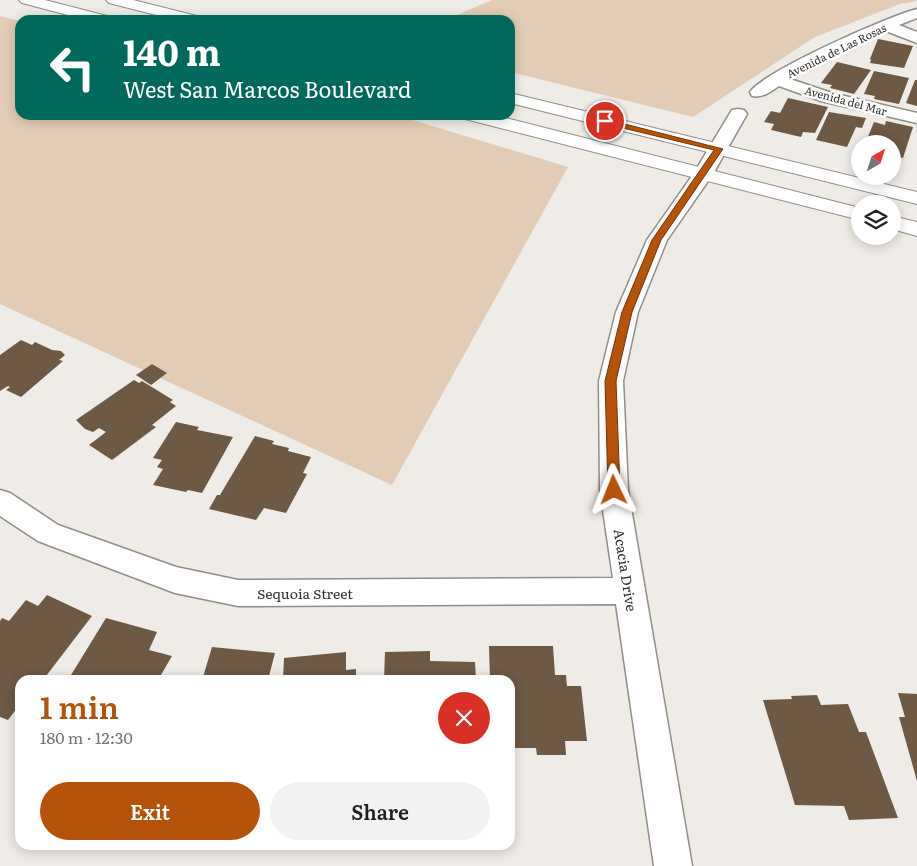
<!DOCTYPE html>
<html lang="en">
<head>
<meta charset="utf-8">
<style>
  body { margin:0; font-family:Literata,serif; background:#f2f2f2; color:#202124; height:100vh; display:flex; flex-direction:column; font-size:19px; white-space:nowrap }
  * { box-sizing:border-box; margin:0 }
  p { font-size:16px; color:#757577 }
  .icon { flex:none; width:28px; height:28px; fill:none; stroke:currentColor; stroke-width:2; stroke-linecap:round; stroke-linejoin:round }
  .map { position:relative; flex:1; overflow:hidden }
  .sheet { position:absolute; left:15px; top:675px; width:500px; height:175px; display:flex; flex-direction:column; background:#fff; border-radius:15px; box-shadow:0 2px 12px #0003 }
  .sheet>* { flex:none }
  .hud { position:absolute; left:15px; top:15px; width:500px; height:105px; border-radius:15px; box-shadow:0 2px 12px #0003; background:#00695c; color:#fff; overflow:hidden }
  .needle { width:32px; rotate:39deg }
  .fabs { position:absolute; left:851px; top:135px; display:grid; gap:10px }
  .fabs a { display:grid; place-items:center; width:50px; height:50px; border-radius:50%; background:#fff; box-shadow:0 2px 12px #0003; font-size:25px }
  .pin { position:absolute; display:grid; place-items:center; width:42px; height:42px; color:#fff; margin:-21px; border:2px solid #fff; border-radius:50%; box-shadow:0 1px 5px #0007 }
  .me { position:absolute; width:55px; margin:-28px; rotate:358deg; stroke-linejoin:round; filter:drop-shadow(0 0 4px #0008) }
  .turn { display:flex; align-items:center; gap:18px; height:105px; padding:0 25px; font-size:22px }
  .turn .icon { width:65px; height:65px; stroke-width:2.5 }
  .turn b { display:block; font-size:35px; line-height:42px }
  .round { display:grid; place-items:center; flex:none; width:52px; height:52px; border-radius:26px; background:#f2f2f2 }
  .summary { display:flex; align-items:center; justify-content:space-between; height:85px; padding:0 25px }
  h1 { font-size:30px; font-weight:600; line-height:38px; color:#b45309 }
  .button { display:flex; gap:10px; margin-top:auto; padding:10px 25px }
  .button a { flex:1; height:58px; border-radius:30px; background:#b45309; color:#fff; font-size:20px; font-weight:600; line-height:58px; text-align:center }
  .button a+a { background:#f2f2f2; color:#202124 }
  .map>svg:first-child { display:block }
  .green { fill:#e3ccb5 }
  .building { fill:#6d5944 }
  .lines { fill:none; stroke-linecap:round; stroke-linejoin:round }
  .minor-casing { stroke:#918d89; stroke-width:3 }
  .primary-casing { stroke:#918d89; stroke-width:2 }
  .minor { fill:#fff; fill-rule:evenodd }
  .primary { fill:#fff; fill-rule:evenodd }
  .route { fill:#b45309; stroke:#753606 }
  .labels { text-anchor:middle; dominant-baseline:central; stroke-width:5; stroke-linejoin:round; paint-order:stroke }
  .far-street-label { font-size:11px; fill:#32312f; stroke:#fff }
  .street-label { font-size:14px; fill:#32312f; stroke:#fff }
</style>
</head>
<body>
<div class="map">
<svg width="917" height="866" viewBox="0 0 917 866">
  <rect width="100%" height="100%" fill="#efebe6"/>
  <path class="green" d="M492,0H917V1L900,4L815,37L693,117L510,72V20H445Z
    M0,16L20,21V115H396L568,167L392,485L0,304Z"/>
  <path class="building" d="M878,39L913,46L904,68L870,63L871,60L870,59Z
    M837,62L871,70L854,94L830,88L832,85L821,83Z
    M874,71L909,78L899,104L874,99L875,96L864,94Z
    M915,80H917V106L906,103Z
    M788,98L828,107L815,133L803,132L801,137L771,130L774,124L764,122L771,111L780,113Z
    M829,112L866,118L862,128L856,127L847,147L816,140Z
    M886,121L913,127L903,158L892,155V144H865L874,122L885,125Z
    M21,340L32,345L35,342L52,350L61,351L65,355L59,360L63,361L21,397L6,390L10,387L8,386L0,391V355Z
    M152,364L167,373L151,385L136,375Z
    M134,380L139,383L142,381L173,400L170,402L176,406L152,425L156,427L112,460L89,445L106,432L99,428L93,432L85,429L76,420Z
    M176,422L199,427L197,430L233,437L202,493L188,490L186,492L153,485L163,469L157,467L162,460L153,458Z
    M255,436L274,441L272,444L289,448L288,451L311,457L303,473L307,474L286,513L264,508L256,520L209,509L217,495H220Z
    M47,595L92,616L43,680H20V704L8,720L0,717V621L2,618L9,621L26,600L38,606Z
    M106,618L157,632L149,650L172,656L158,680H68Z
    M489,646H553L555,675H566L567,686H581L587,741H565L566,755H537L536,748H510V680H490Z
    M212,647L275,653L268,680H194L195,676L203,677Z
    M430,651V661L475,662L476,680H384L385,652Z
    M346,652V670L356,669V680H283L284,658Z
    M898,693L917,694V781L899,717H905Z
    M817,695L821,705L848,704L859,732H866L898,818L849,820L844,806L795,805L763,700L792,699L791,696Z"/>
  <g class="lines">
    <defs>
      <path id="minor" d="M917,9V18L899,25L917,32V43L886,31L841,51L790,79L832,93L917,113V123L821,101L779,86C770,92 763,98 752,96L750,92C764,71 889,16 917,9Z
        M738,109L744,110L747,114L713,174L667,240L638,312L623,381L628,490L692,866H654L616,604L238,606L175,593L38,541L0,516V490L10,493L58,525L176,567L238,580L613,578L600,490L599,381L616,312L647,240L694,173L732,110Z"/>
      <path id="primary" d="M19,0H45L111,17L113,20H87L22,3Z
        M106,0H133L201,17L203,20H176L109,3Z
        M510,93L917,192V204L510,103Z
        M463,115H494L860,208V220L465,119Z
        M892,216L917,222V236L892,229Z"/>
    </defs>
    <use href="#minor" class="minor-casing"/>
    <use href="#primary" class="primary-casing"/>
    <use href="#minor" class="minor"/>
    <use href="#primary" class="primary"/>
  </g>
  <path class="route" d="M605,119L723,149L661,240L632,312L616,381L620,490L619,494H610L608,490L605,381L622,312L652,240L714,150L602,123L601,121Z"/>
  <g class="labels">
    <g class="far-street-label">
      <text transform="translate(836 50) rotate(-26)">Avenida de Las Rosas</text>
      <text transform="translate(846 100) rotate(15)">Avenida del Mar</text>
    </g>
    <g class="street-label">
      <text transform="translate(626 570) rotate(81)">Acacia Drive</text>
      <text x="305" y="593">Sequoia Street</text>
    </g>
  </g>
</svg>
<div class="fabs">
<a><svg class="needle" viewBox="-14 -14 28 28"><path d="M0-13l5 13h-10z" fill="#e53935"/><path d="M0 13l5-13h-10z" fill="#757577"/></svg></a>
<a><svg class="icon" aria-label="layers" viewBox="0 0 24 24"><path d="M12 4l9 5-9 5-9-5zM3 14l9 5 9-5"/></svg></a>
</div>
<div class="pin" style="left:605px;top:121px;background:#d93025"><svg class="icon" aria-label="arrive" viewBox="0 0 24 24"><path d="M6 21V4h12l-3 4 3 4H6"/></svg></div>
<svg class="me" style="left:614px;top:490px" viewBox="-20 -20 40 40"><path d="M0-17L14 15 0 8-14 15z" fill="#b45309" stroke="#fff" stroke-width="4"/></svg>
<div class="hud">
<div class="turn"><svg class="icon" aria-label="left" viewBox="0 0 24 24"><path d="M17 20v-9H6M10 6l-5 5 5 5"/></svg><div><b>140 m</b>West San Marcos Boulevard</div></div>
</div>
<section class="sheet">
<div class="summary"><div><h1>1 min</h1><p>180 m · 12:30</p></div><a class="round" style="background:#d93025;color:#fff"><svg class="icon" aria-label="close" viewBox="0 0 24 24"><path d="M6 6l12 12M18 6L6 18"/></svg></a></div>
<div class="button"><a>Exit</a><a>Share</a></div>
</section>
</div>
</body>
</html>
